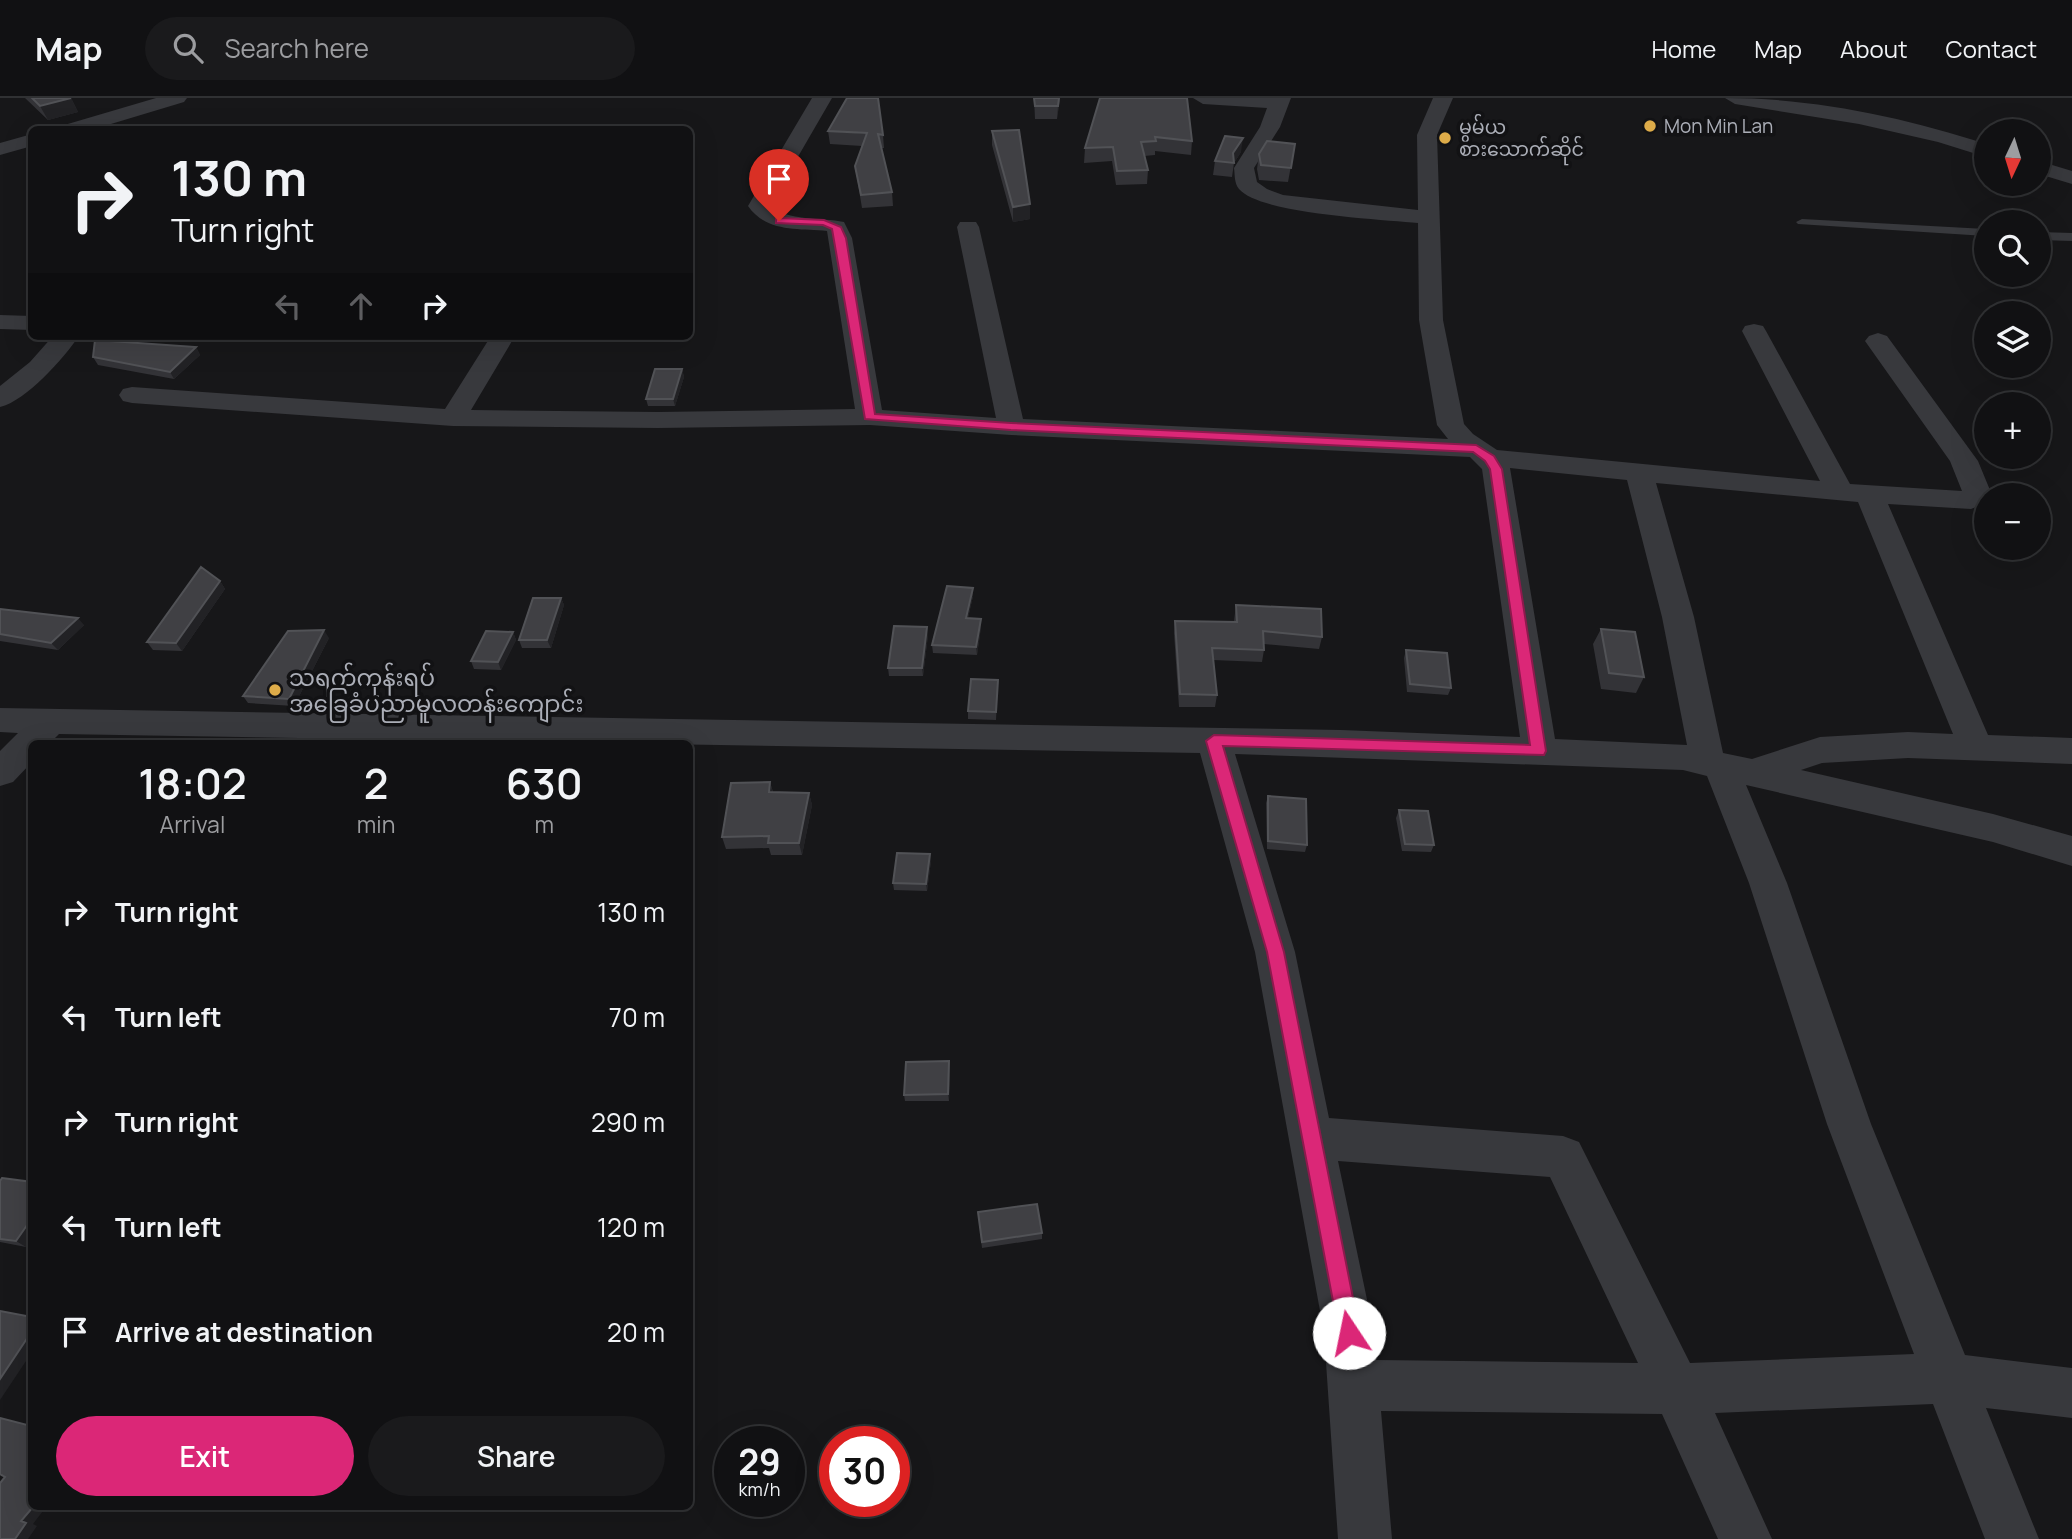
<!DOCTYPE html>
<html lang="en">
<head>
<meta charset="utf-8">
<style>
  body { margin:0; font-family:Manrope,"Noto Sans Myanmar",sans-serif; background:#1a1a1c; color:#f1f3f6; height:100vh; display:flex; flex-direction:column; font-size:26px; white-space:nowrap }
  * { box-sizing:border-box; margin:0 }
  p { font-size:23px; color:#9c9da0 }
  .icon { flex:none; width:38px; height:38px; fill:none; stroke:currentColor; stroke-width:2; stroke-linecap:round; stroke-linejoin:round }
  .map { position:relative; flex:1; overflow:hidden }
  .panel { position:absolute; left:28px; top:642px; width:665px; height:770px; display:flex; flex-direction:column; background:#111113; border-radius:10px; box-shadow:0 7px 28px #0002,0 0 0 2px #303133 }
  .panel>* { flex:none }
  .banner { position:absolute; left:28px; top:28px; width:665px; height:214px; border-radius:10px; box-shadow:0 7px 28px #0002,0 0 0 2px #303133; background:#111113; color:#f1f3f6; overflow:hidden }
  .needle { width:46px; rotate:184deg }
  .buttons { position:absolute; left:1974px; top:21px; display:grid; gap:14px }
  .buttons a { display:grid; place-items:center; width:77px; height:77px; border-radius:50%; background:#111113; box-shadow:0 7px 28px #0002,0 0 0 2px #303133; font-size:35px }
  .speed { position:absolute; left:714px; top:1328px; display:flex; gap:14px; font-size:35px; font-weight:700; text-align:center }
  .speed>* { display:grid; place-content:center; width:91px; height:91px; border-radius:50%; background:#111113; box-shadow:0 7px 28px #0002,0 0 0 2px #303133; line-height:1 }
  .speed small { font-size:18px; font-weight:400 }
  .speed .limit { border:10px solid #d22; background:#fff; color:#111 }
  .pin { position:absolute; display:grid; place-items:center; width:60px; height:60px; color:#fff; margin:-72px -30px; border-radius:50% 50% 50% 0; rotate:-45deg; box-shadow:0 0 7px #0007 }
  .pin .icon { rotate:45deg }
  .me { position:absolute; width:77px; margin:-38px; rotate:349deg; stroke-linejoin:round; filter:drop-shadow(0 0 5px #0008) }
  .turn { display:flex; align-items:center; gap:24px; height:147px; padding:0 28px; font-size:32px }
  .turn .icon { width:91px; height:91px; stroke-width:2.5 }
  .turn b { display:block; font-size:49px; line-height:60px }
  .lanes { display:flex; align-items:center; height:66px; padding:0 28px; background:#0003; justify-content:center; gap:35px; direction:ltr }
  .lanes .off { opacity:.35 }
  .eta { display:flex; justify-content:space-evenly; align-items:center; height:119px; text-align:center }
  .eta b { font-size:42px; font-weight:600; line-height:49px }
  .action { display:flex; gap:14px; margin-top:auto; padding:14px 28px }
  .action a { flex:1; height:80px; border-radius:42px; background:#db2777; color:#fff; font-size:28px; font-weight:600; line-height:80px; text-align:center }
  .action a+a { background:#1a1a1c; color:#f1f3f6 }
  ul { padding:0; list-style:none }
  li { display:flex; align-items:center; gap:21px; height:105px; padding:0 28px }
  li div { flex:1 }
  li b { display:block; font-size:26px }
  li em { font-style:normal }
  header { display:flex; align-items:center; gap:42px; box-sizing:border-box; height:98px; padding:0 35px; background:#111113; border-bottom:2px solid #303133 }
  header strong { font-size:33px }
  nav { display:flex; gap:38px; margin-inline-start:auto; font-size:24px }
  .search { width:490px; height:63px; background:#1a1a1c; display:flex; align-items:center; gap:18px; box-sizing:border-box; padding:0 24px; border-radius:38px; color:#9c9da0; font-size:26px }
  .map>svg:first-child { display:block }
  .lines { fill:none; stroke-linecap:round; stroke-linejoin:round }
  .lane { fill:#38393d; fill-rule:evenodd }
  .street { fill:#38393d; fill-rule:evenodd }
  .wall { fill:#333337 }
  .shaded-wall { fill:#222225 }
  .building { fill:#404044; stroke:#515256; stroke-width:2 }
  .route { fill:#db2777; stroke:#8e194d; stroke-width:2 }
  .poi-dot { fill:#deac49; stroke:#121214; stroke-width:2.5 }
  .labels { text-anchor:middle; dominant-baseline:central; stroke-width:7; stroke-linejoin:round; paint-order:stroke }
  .far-poi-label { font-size:19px; fill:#abaeb7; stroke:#121214; text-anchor:start }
  .poi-label { font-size:23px; fill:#abaeb7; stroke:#121214; text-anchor:start }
</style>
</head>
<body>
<header>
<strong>Map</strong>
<div class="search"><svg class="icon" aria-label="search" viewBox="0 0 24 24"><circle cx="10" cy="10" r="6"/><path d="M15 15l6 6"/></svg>Search here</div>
<nav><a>Home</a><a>Map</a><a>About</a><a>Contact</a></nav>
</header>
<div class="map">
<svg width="2072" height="1441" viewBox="0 0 2072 1441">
  <rect width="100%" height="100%" fill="#171719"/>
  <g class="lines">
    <path class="lane" d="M1802,121L1986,131V138L1798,126L1796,124Z
      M2039,134L2072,135V143L2039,142Z"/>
    <path class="street" d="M156,0H187L184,4L91,32H58L61,28Z
      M812,0H832L770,107C788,124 821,119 844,124L852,140L882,312L996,320L957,129L960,124H976L979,129L1023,321L1448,341L1437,327L1419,222L1418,125C1381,121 1260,116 1239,91C1234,85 1235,77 1234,70L1260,29L1267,10L1203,6L1193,0H1291L1280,29L1254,70L1257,84L1267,91L1283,97L1418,112L1417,37L1433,0H1453L1437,37L1443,222L1464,326L1473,336L1497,352L1820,383L1742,233L1745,228L1754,226L1763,228L1766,233L1850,386L1962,393L1950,363L1865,243L1869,238L1878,235L1887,238L1978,363L1992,397H1986V405L1971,411L1888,406L1988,637L2072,640V666L1908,660L1822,665L1801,672L1993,716L2072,738V768L1993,744L1746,687L1787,785L1871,1026L1965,1257L2072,1270V1320L1986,1310L2039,1441H1985L1933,1306L1715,1315L1772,1441H1718L1662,1316L1381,1313L1392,1441H1338L1324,1235L1255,854L1200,655L59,636L49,646H32V664L13,684L0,688V653L18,635L0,634V610L1341,632L1520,639L1482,371L1470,359L1011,337L870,327L658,330L453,328L132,305L123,303L119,297L123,291L132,289L445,311L491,238H515L471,312L658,314L855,311L827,133C798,130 767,135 748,108ZM1510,370L1627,382L1662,519L1687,647L1555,641ZM1656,385L1858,404L1953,636L1908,634L1820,639L1752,661L1723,655L1694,519ZM1235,656L1683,672L1707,678L1749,785L1827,1026L1914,1256L1690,1265L1579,1044L1563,1038L1329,1020L1295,854ZM1338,1063L1550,1079L1638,1265L1376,1262L1374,1235Z
      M1725,0C1813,0 1903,19 1986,46V59L1938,44L1859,26L1735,6Z
      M32,36V48L0,57V45Z
      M2039,63L2072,73V86L2039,76Z
      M0,217L32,218V232L0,231Z
      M53,238H79C64,260 26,303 0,309V288L30,264Z"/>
  </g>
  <path class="wall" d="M25,0H71L78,14L48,22Z
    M1034,0H1060L1057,21H1035Z
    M1100,0L1192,43L1191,57L1155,53V57L1144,58L1148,72L1147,86L1116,87L1112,63L1084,65L1085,50Z
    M828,33L883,37L884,50H881L892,94L893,108L862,110L855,68L862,48L830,46Z
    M992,33L1030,106V121L1013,124L992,47Z
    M1295,46L1288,84L1259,82L1257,71L1259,56Z
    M1241,54L1234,65L1232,79L1213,77L1215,63Z
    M196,249L200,257L174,281L98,267L93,259Z
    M682,271L684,279L675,308H648L646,301Z
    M220,483L225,491L182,553L153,552L147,544Z
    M973,498L968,520L981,521V529L977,557L933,555L932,547Z
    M561,500L564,507L551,550H522L519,542Z
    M1236,507L1322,539L1319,551L1264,546V552L1262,564L1213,562L1217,597L1215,609H1179L1174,535L1175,523H1234Z
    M0,511L84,527L58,552L0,543Z
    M1601,531L1644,579L1636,595L1601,591L1593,546Z
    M513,534L516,542L501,572L474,571L471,563Z
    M928,537L923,578H889L888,570Z
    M329,540L294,608L248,605L243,598Z
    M1406,552L1451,590L1448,597L1407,594L1404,560Z
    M998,582L996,622L968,621V613Z
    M770,684L773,694L809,695L812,707L802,757H771L769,750L726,751L722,739Z
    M1268,698L1307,747L1305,754L1267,751L1266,705Z
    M1399,712L1434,747L1431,754L1402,753L1396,720Z
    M931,763L927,793L894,792L893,785Z
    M950,970L949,1003H905L904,997Z
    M0,1083L32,1084V1140L26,1149L0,1144Z
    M978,1114L1042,1135V1141L982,1150Z"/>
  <path class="shaded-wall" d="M71,0L78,14L48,22L40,8Z
    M1059,0H1060L1057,21L1058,8Z
    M1243,40L1241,54L1234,65L1233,55Z
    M1030,106V121L1013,124V109Z
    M196,249L200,257L174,281L170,274Z
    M682,271L684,279L675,308L673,301Z
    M220,483L225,491L182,553L176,545Z
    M973,490V498L966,528V520Z
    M561,500L564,507L551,550L547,542Z
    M78,520L84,527L58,552L51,545Z
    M981,521V529L977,557L976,549Z
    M927,529L928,537L923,578L922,570Z
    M324,532L329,540L294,608L289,601Z
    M513,534L516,542L501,572L498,564Z
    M770,684L773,696L769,694Z
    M809,695L812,707L802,757L799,745Z
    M930,756L931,763L927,793L926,786Z
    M949,963L950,970L949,1003L948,996Z
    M32,1120V1140L26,1149L16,1143Z
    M32,1233V1254L0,1302V1281Z
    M33,1409H46L33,1426L37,1428L28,1441H15L21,1423Z"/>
  <path class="building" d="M32,0H71L40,8Z
    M847,0H878L883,37L878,36L892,94L861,97L855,68L867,35L828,33Z
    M1034,0H1059L1058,8H1035Z
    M1100,0H1187L1192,43L1155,39L1156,43L1141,44L1148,72L1117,73L1113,49L1085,50Z
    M1019,32L1030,106L1013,109L992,33Z
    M1225,38L1243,40L1233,55L1234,65L1215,63Z
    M1267,43L1295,46L1291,70L1261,67L1259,56Z
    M95,242L196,249L170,274L93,259Z
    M655,271H682L673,301H646Z
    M201,469L220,483L176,545L147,544Z
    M947,488L973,490L966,520L981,521L976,549L932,547Z
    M533,500H561L547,542H519Z
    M1236,507L1321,511L1322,539L1263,533L1264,552L1212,550L1217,597L1180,596L1175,523L1237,524Z
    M0,511L78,520L51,545L0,536Z
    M894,528L927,529L922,570H888Z
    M1601,531L1635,534L1644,579L1609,575Z
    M324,532L289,601L243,598L288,533Z
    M486,533L513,534L498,564L471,563Z
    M1406,552L1447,555L1451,590L1410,586Z
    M971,581L998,582L996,614L968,613Z
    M770,684L769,694L809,695L799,745H768L769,738L722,739L731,685Z
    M1268,698L1306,701L1307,747L1268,743Z
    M1399,712L1428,713L1434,747L1405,746Z
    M897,755L930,756L926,786L893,785Z
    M949,963L948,996L904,997L906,964Z
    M2,1080L32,1084V1120L16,1143L0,1141V1083Z
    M1037,1106L1042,1135L982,1144L978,1114Z
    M0,1213L32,1219V1233L0,1281Z
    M0,1320L27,1327L32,1322V1409H33L21,1423L26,1425L15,1441H0V1385L5,1379L0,1376Z"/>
  <path class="route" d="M779,120L824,122L841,129L846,140L875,316L1011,325L1476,347L1494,358L1502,371L1546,653L1544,657L1223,648L1284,854L1360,1235L1357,1243L1349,1246L1342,1243L1339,1235L1267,854L1206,643L1214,637L1530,647L1490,371L1485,363L1473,354L1011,332L865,321L832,131L823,127L776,125V121Z"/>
  <g class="poi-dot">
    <circle cx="1650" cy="28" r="7"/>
    <circle cx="1445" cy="40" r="7"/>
    <circle cx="275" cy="592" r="7"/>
  </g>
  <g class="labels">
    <g class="far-poi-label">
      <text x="1664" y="28">Mon Min Lan</text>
      <text x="1459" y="29">မွမ်ယ<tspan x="1459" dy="22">စားသောက်ဆိုင်</tspan></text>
    </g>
    <g class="poi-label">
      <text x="289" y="579">သရက်ကုန်းရပ်<tspan x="289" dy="26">အခြေခံပညာမူလတန်းကျောင်း</tspan></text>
    </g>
  </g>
</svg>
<div class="buttons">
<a><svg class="needle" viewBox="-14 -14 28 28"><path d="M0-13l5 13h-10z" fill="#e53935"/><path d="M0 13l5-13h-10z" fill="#9c9da0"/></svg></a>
<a><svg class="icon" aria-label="search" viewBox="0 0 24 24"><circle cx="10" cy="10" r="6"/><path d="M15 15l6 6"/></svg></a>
<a><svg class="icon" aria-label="layers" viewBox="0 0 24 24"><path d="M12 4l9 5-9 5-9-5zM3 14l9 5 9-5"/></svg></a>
<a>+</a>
<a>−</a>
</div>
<div class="speed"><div>29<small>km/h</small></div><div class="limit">30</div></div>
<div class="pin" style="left:779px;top:123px;background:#d93025"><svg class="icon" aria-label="arrive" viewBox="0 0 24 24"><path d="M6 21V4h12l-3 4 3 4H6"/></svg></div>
<svg class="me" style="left:1349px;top:1235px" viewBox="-20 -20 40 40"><circle r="19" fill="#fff"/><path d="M0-13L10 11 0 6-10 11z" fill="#db2777"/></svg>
<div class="banner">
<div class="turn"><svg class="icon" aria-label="right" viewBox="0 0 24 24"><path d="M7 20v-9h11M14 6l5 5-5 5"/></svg><div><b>130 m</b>Turn right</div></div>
<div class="lanes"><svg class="icon off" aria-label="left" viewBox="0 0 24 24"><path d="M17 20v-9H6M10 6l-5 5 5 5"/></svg><svg class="icon off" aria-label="ahead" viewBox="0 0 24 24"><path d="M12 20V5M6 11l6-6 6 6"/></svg><svg class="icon" aria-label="right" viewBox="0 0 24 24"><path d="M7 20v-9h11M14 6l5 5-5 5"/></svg></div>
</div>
<section class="panel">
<div class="eta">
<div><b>18:02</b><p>Arrival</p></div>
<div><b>2</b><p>min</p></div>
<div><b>630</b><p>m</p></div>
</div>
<ul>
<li><svg class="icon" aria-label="right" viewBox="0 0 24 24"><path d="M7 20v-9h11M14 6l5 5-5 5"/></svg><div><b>Turn right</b></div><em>130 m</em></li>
<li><svg class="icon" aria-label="left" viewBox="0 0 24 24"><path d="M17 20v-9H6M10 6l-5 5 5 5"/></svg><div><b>Turn left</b></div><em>70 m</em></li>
<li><svg class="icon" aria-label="right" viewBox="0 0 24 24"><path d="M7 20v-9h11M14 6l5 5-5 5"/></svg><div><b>Turn right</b></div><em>290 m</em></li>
<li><svg class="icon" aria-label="left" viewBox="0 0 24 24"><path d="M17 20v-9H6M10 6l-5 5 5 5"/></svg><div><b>Turn left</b></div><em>120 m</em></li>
<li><svg class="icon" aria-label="arrive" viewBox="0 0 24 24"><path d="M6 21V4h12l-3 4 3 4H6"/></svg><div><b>Arrive at destination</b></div><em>20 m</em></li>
</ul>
<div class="action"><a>Exit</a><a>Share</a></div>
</section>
</div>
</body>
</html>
